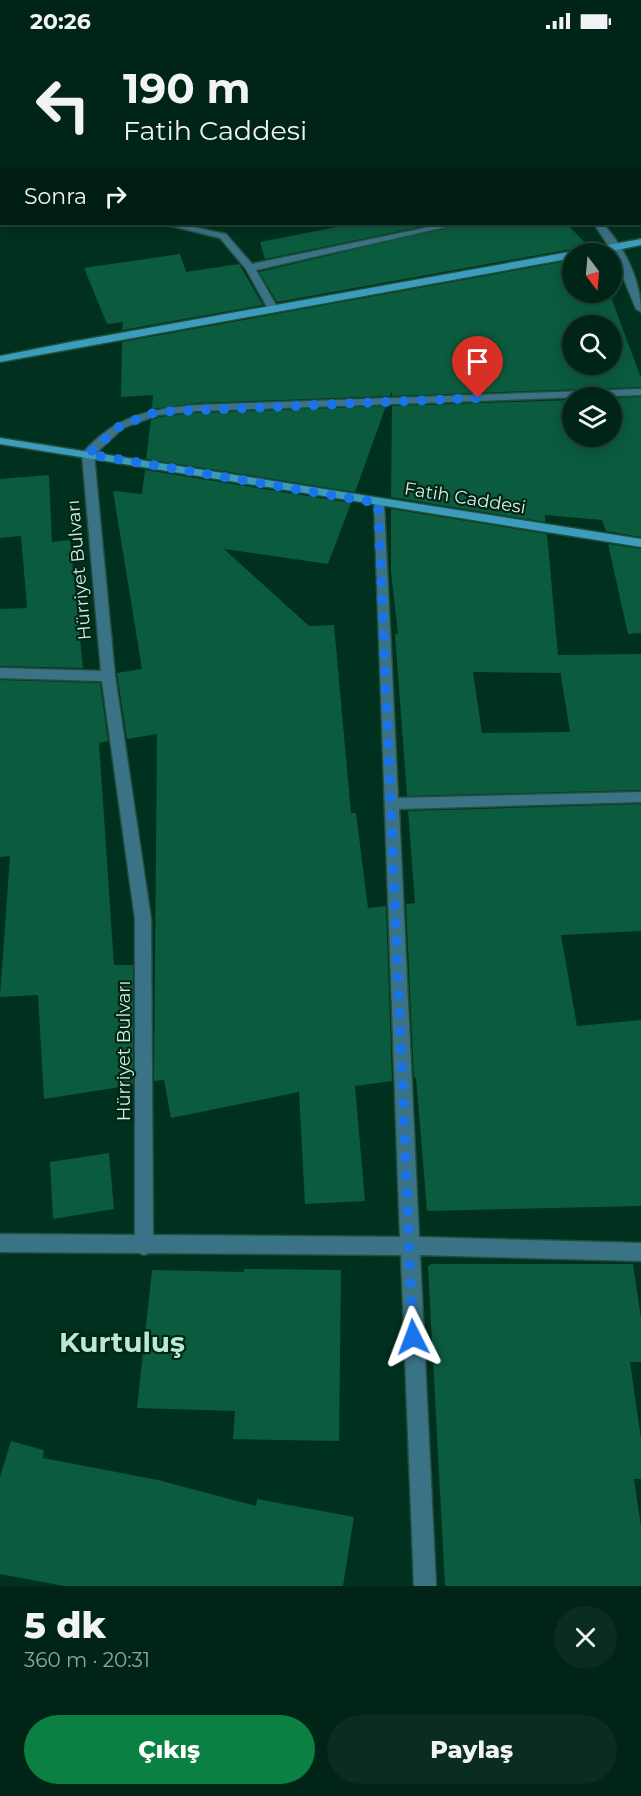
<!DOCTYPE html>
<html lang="tr">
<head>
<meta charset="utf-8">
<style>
  body { margin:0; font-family:Montserrat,sans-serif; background:#0a2d20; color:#f1f3f6; height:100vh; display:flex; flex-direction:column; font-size:22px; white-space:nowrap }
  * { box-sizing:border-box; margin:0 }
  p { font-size:20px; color:#95a5a1 }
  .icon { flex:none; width:33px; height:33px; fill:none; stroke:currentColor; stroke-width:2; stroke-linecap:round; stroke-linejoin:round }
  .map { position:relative; height:1544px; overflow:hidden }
  .sheet { display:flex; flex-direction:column; background:#002517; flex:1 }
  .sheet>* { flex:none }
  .top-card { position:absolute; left:0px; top:0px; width:642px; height:183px; box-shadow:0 3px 15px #0003,0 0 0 2px #224236; background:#002517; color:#f1f3f6; overflow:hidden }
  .needle { width:39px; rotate:164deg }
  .tools { position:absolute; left:562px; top:201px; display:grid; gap:12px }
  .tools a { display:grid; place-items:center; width:60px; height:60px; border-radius:50%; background:#002517; box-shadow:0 3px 15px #0003,0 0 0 2px #224236; font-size:30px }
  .pin { position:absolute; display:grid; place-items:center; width:51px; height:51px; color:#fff; margin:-62px -26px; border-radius:50% 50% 50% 0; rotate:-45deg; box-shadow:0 0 6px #0007 }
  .pin .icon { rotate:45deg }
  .me { position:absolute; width:66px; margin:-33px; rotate:357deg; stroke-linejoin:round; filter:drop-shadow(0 0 4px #0008) }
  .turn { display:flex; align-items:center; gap:21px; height:126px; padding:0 24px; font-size:27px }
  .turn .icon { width:78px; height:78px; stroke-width:2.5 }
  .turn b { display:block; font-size:42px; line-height:51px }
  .then { display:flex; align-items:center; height:57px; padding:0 24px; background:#0003; gap:12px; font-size:22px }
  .round { display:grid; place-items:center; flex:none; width:63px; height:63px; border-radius:32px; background:#0a2d20 }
  .overview { display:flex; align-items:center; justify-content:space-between; height:102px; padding:0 24px }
  h1 { font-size:36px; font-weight:800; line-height:45px }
  .button { display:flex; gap:12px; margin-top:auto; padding:12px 24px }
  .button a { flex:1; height:69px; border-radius:36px; background:#0b8043; color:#fff; font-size:24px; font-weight:800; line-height:69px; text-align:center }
  .button a+a { background:#0a2d20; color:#f1f3f6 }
  .status { display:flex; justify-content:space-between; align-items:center; height:42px; padding:0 30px; background:#002517; direction:ltr }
  .status svg { height:16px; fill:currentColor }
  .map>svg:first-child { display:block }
  .building { fill:#0b5b3e; fill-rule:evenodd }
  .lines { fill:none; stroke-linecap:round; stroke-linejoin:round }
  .street-casing { stroke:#224f3e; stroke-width:3 }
  .secondary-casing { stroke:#224f3e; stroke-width:3 }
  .street { fill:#3a7386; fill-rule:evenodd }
  .secondary { fill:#3b9cbb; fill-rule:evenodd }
  .route { stroke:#1a73e8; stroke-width:10; stroke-dasharray:0 18 }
  .labels { text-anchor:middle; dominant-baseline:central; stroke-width:4.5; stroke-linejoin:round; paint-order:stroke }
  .street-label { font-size:18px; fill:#d5ede0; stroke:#022517 }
  .near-district-label { font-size:28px; font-weight:bold; fill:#baebd1; stroke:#022517 }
</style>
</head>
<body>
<div class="status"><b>20:26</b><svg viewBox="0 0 49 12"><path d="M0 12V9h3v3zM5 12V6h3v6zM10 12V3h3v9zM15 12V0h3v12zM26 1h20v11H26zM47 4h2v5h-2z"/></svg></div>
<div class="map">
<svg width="641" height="1544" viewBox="0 0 641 1544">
  <rect width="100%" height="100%" fill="#00311f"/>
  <path class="building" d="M352,182H434L265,217L260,200Z
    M461,182H567L588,204L277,260L259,230Z
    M180,212L186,230L239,222L263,263L122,288L123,280L107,282L84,226Z
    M573,218V250H609L641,336V345L392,354V349L390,354L197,361L152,367L153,353L121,355L122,300ZM573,284H612V322H573Z
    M641,355V495L606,489L602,478L545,473V480L391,455L392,364L573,358V394H612V356Z
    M386,364L355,450L146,417L151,378L159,375L197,371Z
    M145,428L351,461L328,522L224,507L309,584L334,583L351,771H356L368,866L386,864L392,1039L355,1044L365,1159L305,1162L299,1050L171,1076L164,1038L154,1039L157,692L127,697L117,631L142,627L113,449L142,452Z
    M49,433L52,500L70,498L83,626L0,624V567L27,566L21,494L0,496V437Z
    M391,467L547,492L558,613L641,612V748L407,754L395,592H398L391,529ZM560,628L570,690L482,691L473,630L560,631Z
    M608,502L641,507V591L628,592Z
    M0,638L100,641L108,699L99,701L114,923H133V1043L44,1057L38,953L0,955L10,814L0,815Z
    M641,762V889L561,893L577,984L641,978V1164L427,1169L416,1035L414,1036L406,862L415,861L408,769Z
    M109,1111L114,1167L53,1177L50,1120Z
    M431,1222H633L641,1276V1320H630L641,1397V1437H634L641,1485V1544H445L428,1224Z
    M244,1227L341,1228L339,1399L233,1397L235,1369L137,1366L152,1228L244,1230Z
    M11,1399L44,1408L43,1416L158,1438L256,1464L257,1457L354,1475L343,1544H64L0,1532V1435Z"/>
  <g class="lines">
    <defs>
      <path id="street" d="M6,0H20L4,2Z
        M58,0H67L69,2H59Z
        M201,0H210L211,2H202Z
        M393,0H402L404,2H394Z
        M432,0H444L430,2Z
        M603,0H613L615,2H604Z
        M640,10H641V14H640Z
        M0,12H2V17H0Z
        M641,36V41H640V36Z
        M0,75L2,76V81H0Z
        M640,130H641V136H640Z
        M0,131H2V137H0Z
        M163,182H179L226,192L252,222L443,182H459L256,228L277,265L272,268L267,265L246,227L220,196Z
        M594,182H603C624,204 641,239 641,270L636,267L613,211Z
        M641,347V353L197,369L158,373L123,386L94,413L115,634L151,877L153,1193L400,1195L374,458L378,457L384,461L398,756L641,750V760L399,767L419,1195L641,1201V1219L420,1213L436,1544H414L401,1213L149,1211L144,1213L139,1211L0,1210V1192L135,1193V877L102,639L0,636V626L101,629L82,412C114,374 150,367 197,363Z"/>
      <path id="secondary" d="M641,197V203L597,212H573V216L0,320V314L71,300Z
        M0,396L641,497V505L0,402Z"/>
    </defs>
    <use href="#street" class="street-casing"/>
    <use href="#secondary" class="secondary-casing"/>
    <use href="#street" class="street"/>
    <use href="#secondary" class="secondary"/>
  </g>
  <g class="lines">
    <path class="route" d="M413,1295L378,461L88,412L120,384L156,370L478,356"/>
  </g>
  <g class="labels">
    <g class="street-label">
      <text transform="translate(465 456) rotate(9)">Fatih Caddesi</text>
      <text transform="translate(79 528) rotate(-95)">Hürriyet Bulvarı</text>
      <text transform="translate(124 1009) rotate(-90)">Hürriyet Bulvarı</text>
    </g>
    <g class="near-district-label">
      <text x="122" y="1300">Kurtuluş</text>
    </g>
  </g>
</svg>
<div class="tools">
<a><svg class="needle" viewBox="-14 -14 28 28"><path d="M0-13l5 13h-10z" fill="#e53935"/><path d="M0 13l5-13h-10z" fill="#95a5a1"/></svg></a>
<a><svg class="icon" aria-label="search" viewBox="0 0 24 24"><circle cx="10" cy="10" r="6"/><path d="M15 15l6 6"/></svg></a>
<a><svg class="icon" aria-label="layers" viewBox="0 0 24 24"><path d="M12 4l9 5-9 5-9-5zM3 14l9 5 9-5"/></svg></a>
</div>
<div class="pin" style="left:478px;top:356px;background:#d93025"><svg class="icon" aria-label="arrive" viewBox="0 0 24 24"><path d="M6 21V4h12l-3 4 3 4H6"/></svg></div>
<svg class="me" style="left:413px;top:1295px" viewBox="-20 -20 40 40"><path d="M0-17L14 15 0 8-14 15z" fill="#1a73e8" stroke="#fff" stroke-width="4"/></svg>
<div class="top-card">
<div class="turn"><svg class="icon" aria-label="left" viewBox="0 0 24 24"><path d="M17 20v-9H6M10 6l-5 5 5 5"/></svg><div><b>190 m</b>Fatih Caddesi</div></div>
<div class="then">Sonra<svg class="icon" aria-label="right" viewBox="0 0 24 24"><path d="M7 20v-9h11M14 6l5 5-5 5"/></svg></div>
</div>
</div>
<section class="sheet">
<div class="overview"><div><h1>5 dk</h1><p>360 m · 20:31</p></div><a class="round"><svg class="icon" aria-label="close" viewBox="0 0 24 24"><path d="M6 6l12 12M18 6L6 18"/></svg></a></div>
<div class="button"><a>Çıkış</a><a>Paylaş</a></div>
</section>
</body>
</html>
